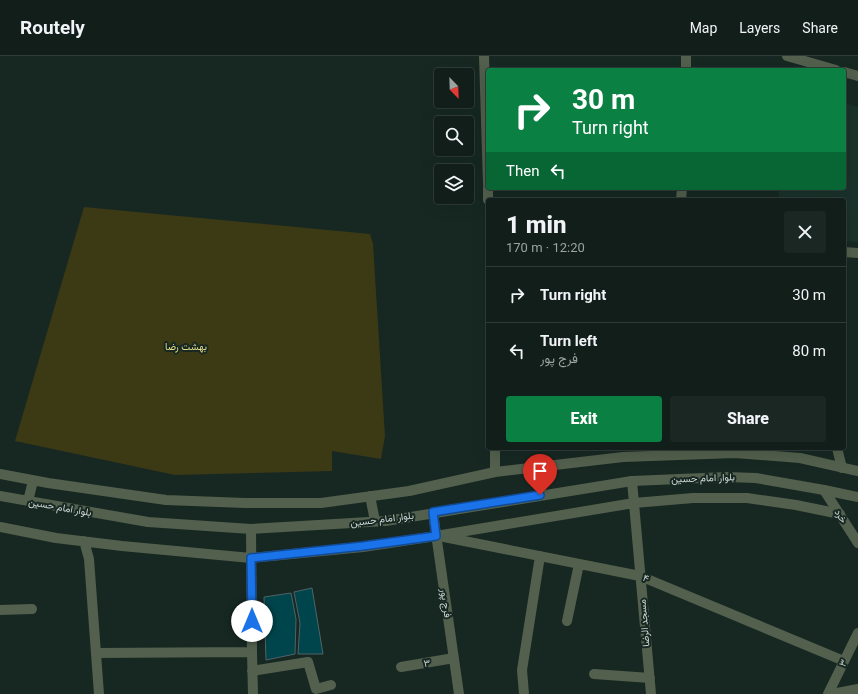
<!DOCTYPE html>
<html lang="en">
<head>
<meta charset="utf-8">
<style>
  body { margin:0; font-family:Roboto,Vazirmatn,sans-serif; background:#1a2723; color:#f1f3f6; height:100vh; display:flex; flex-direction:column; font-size:15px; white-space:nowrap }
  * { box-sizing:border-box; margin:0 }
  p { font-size:13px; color:#9ca2a2 }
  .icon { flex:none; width:22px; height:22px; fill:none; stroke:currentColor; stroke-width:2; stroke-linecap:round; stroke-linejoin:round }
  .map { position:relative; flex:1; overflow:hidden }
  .sheet { position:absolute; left:486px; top:142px; width:360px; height:252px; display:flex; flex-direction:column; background:#111e1a; border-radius:4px; box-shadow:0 4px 16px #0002,0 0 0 1px #303c39 }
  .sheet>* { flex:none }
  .hud { position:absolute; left:486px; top:12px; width:360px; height:122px; border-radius:4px; box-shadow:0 4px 16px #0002,0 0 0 1px #303c39; background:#0b8043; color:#fff; overflow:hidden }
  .needle { width:26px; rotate:157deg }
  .controls { position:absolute; left:434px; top:12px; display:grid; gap:8px }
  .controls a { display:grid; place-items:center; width:40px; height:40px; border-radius:4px; background:#111e1a; box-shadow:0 4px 16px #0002,0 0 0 1px #303c39; font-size:20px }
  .pin { position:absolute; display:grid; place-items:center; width:34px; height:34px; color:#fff; margin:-41px -17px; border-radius:50% 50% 50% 0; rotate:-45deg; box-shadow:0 0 4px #0007 }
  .pin .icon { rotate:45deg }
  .me { position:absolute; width:44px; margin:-22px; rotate:0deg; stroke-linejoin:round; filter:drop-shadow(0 0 3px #0008) }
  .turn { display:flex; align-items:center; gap:14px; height:84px; padding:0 20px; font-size:18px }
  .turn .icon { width:52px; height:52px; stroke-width:2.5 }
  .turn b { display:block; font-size:28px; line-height:34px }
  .then { display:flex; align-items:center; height:38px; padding:0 20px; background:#0003; gap:8px; font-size:15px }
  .round { display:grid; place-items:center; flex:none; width:42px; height:42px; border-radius:4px; background:#1a2723 }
  .summary { display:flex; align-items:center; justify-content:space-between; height:68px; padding:0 20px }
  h1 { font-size:24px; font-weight:800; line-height:30px }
  .primary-button { display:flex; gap:8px; margin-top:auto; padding:8px 20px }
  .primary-button a { flex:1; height:46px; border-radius:4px; background:#0b8043; color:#fff; font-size:16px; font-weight:800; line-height:46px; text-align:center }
  .primary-button a+a { background:#1a2723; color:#f1f3f6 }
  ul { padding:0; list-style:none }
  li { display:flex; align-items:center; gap:12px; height:56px; padding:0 20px; border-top:1px solid #303c39 }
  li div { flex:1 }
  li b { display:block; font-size:15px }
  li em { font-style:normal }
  header { display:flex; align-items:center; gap:24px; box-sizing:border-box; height:56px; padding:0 20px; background:#111e1a; border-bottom:1px solid #303c39 }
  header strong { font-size:19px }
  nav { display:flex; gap:22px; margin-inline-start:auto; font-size:14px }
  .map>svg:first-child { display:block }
  .built { fill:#1a322b }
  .green { fill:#3c3915 }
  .building { fill:#00454c; stroke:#4f6366 }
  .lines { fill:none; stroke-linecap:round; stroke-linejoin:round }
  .minor { stroke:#52604d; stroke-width:10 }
  .tertiary { stroke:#52604d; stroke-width:10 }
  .route-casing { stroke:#114b97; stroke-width:10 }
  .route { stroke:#1a73e8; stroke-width:7 }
  .labels { text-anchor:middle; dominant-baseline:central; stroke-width:4; stroke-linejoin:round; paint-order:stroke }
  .park-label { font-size:10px; fill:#e4dd87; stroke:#172823 }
  .street-label { font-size:10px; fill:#ced8d4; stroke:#172823 }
</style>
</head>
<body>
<header>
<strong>Routely</strong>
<nav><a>Map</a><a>Layers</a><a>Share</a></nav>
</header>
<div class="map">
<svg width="858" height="638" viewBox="0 0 858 638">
  <rect width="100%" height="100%" fill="#172823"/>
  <path class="built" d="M844,47L858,51V186L844,185V144H779V132H844Z"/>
  <path class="green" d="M84,151L370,178L373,188L385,380L381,403L332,395V415L175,419L15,385Z"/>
  <path class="building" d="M312,532L323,598H298L300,567L294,536Z
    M291,537L296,563L295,598L266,604L264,541Z"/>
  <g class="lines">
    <path class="minor" d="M686,14V0
      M681,144L682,132
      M844,196L858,197
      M837,392L842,412
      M632,425L651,638
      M824,434L858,487
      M433,457L459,638
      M0,471L56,482L122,490L251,502L363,491L436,480L634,447L693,442H747L796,449L840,458
      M251,473L252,596L253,638
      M444,481L640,520L844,605
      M84,485L89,503L99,638
      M0,554L32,553
      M567,565L579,508
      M96,597L252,596
      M401,611L454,602
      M252,615L308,606L316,633L331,629
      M594,618L650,622
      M524,638L522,614L540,500
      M828,638L858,577
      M832,638L858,633"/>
    <path class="tertiary" d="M484,0L488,128
      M787,0L836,14
      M844,16L858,20
      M488,132V144
      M495,392V416
      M0,418L48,427L166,444L245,447H321L409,435L495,416L623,401L735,397L800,402L858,415
      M0,440L148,466L251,473L386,465L632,425L727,421L756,422L824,434L858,441
      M370,440L375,465
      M28,445L33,425"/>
  </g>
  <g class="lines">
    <defs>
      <path id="route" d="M252,565L251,502L363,490L436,480L433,456L540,439"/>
    </defs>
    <use href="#route" class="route-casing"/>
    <use href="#route" class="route"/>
  </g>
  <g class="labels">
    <g class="park-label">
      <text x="186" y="290">بهشت رضا</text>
    </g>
    <g class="street-label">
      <text transform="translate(703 422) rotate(-2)">بلوار امام حسین</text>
      <text transform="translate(60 451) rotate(10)">بلوار امام حسین</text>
      <text transform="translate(841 460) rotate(58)">خرد</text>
      <text transform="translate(382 463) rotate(-7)">بلوار امام حسین</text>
      <text transform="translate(646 522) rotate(22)">۴</text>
      <text transform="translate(446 547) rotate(82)">فرج پور</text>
      <text transform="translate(644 567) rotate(-95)">مسجد الرضا</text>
      <text transform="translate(427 607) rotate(-9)">۳</text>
      <text transform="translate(843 607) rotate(-64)">۳</text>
    </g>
  </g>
</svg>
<div class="controls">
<a><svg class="needle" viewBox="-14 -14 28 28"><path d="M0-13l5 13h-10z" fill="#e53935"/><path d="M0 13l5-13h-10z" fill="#9ca2a2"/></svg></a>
<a><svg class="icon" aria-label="search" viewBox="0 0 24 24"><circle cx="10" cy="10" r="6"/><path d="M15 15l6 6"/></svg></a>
<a><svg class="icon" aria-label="layers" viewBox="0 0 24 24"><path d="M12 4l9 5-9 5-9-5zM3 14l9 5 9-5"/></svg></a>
</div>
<div class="pin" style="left:540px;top:439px;background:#d93025"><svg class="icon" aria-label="arrive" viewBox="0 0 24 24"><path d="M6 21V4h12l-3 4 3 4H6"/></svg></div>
<svg class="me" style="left:252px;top:565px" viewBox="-20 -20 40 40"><circle r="19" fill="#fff"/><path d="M0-13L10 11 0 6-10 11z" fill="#1a73e8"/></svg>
<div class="hud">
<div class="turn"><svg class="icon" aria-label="right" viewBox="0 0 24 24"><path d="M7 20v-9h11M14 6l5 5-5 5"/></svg><div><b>30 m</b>Turn right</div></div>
<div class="then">Then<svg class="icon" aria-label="left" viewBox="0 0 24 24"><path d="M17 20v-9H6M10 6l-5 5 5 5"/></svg></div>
</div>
<section class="sheet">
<div class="summary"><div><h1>1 min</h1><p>170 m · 12:20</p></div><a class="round"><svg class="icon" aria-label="close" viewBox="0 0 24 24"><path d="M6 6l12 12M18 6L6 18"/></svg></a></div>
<ul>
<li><svg class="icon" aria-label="right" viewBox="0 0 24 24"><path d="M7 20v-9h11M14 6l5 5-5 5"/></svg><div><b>Turn right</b></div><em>30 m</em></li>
<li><svg class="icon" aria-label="left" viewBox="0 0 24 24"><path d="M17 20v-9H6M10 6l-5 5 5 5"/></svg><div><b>Turn left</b><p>فرج پور</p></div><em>80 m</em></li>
</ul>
<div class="primary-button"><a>Exit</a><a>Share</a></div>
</section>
</div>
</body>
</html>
